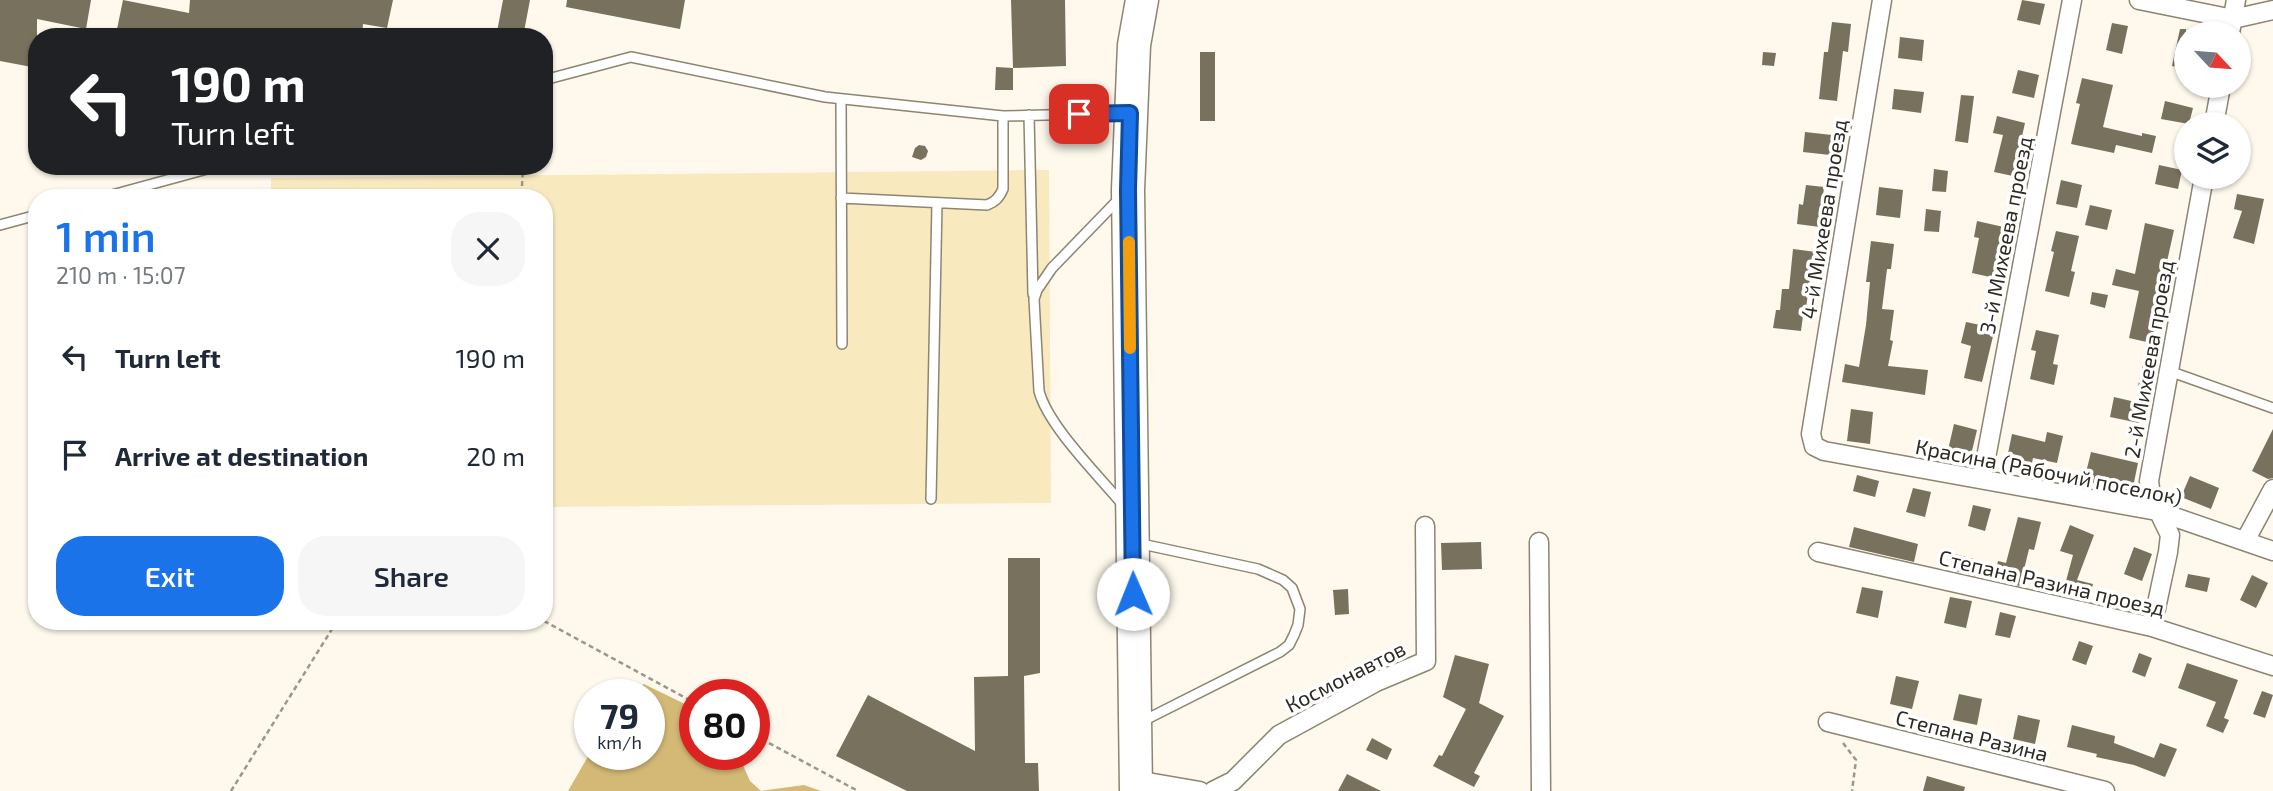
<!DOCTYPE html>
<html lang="en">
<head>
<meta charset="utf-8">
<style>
  body { margin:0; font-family:"Exo 2",sans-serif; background:#f6f6f7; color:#1f2937; height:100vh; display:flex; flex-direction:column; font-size:26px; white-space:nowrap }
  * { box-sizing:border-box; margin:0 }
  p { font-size:23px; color:#747a83 }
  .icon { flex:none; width:38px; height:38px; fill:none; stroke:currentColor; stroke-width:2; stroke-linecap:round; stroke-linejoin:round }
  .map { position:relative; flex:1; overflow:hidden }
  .side { position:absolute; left:28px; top:189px; width:525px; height:441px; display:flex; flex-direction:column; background:#fff; border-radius:28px; box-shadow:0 2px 5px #0004 }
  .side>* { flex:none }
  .guide { position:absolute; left:28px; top:28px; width:525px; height:147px; border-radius:28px; box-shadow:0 2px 5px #0004; background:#202124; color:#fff; overflow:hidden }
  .needle { width:46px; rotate:116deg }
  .controls { position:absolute; left:2174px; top:21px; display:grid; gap:14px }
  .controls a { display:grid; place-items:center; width:77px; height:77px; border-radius:50%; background:#fff; box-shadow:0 2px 5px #0004; font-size:35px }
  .speed { position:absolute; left:574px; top:679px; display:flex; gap:14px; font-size:35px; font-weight:700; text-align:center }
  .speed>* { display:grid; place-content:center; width:91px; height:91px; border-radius:50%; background:#fff; box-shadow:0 2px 5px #0004; line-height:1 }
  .speed small { font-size:18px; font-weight:400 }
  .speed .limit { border:10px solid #d22; background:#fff; color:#111 }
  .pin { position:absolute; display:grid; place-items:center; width:60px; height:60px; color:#fff; margin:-30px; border-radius:14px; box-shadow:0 4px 10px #0006 }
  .me { position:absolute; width:77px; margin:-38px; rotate:359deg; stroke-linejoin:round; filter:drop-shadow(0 0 5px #0008) }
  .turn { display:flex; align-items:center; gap:24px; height:147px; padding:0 28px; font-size:32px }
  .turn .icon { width:91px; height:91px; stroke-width:2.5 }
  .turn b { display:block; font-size:49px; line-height:60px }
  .round { display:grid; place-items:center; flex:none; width:74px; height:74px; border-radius:28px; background:#f6f6f7 }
  .summary { display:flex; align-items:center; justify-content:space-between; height:119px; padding:0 28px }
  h1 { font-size:42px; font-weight:600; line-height:52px; color:#1a73e8 }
  .primary-button { display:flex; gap:14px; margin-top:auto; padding:14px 28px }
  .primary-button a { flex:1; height:80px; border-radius:28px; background:#1a73e8; color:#fff; font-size:28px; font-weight:600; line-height:80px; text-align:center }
  .primary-button a+a { background:#f6f6f7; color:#1f2937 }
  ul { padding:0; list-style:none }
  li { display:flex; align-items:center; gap:21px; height:98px; padding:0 28px }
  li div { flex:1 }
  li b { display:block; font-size:26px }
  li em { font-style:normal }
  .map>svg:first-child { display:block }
  .green { fill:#f8e9bf }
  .forest { fill:#d3b975 }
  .building { fill:#78715d }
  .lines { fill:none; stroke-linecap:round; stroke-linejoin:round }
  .lane-casing { stroke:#8d8570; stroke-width:12 }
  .street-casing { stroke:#8d8570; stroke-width:21 }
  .highway-casing { stroke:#8d8570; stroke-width:35 }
  .path { stroke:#9b978c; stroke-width:2.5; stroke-dasharray:5 3.5; stroke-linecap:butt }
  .lane { stroke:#fff; stroke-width:9 }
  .street { stroke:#fff; stroke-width:18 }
  .highway { stroke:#fff; stroke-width:32 }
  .route-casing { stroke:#114b97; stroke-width:18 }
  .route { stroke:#1a73e8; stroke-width:12 }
  .slow { stroke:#f59e0b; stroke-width:12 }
  .labels { text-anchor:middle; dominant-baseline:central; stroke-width:7; stroke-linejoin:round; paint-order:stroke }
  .street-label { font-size:21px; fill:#2d2a21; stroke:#fff }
</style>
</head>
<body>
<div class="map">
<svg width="2273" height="791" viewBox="0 0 2273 791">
  <rect width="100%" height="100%" fill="#fef9ec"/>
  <path class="green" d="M1049,170L1051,503L544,507V198H271V178Z"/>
  <path class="forest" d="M644,684L695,709V754H738L750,781L761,791L804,785L821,791H568L590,753L649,754V695H624Z"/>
  <path class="building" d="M0,0H91L86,29L37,19V68L0,61Z
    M123,0L189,13L190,0H393L387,28L363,24L362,37H128L116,34Z
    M503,0H530L523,37H496Z
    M567,0H685L680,29L566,7Z
    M1011,0H1065L1066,66L1013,68Z
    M2022,0L2045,4L2040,25L2017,20Z
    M1832,22L1851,24L1848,52L1843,51L1837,101L1819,99L1824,52H1828Z
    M2112,23L2128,26L2122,54L2106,50Z
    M2180,29H2186V69L2172,66Z
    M1900,37L1924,40L1922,61L1898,58Z
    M1200,52H1215V121H1200Z
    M1763,52L1776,53L1774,66L1762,65Z
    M996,67L1013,68V90H995Z
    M2018,70L2039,75L2034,98L2012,93Z
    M2082,78L2113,85L2103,127L2142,136V133L2156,136L2152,153L2116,145L2114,153L2071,144L2080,104L2076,103Z
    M1894,89L1924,92L1921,113L1892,109Z
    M1961,95L1974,96L1968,143L1955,141Z
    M2165,101L2193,108L2189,124L2161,119Z
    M1997,116L2025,123L2013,176L1994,172L2003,135L1993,133Z
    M1805,132L1832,135L1830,155L1803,152Z
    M919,145L925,146L928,151L926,157L921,160L912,157L915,148Z
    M2159,165L2182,170L2178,189L2155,184Z
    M1934,169L1948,171L1946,192L1932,191Z
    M2061,180L2082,185L2077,208L2056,204Z
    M1806,185L1824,187L1820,227L1797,224L1799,204L1803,205Z
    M1879,187L1903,190L1900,218L1876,215Z
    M2237,194L2264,199L2254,244L2233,238L2242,211L2234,209Z
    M2090,205L2112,210L2107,230L2085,225Z
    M1926,209L1941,211L1939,232L1924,231Z
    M1977,221L2008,228L1999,279L1972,273L1979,238L1974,237Z
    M2145,223L2174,230L2154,320L2156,321L2151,343L2129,338L2139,291L2112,285L2116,269L2135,274Z
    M2056,231L2079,236L2071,271L2075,272L2069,297L2045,291L2054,252L2051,251Z
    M1871,241L1894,244L1891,269H1887L1882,309L1894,310L1890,340L1893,341L1888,366L1928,370L1925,395L1842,382L1845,364L1859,367L1866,325L1870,282H1866Z
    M1793,249L1816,252L1814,272L1811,271L1806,308H1804L1801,331L1773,328L1776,310H1780L1782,289H1789Z
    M2092,292L2108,295L2105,308L2090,304Z
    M1966,322L1995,328L1982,382L1964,378L1971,346L1961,343Z
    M2036,330L2059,335L2053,364L2058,365L2054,385L2030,379L2036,351L2031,350Z
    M2145,355L2159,359L2152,389L2138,386Z
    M2114,397L2144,404L2139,423L2110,417Z
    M1851,409L1873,412L1870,444L1847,441Z
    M1954,424L1977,430L1971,455L1948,450Z
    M2273,429V478L2268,479L2252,471Z
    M2047,432L2063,436L2057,463L2033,458L2032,463L2007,458L2012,434L2045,442Z
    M2091,452L2138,463L2132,492L2084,481Z
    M1857,475L1879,481L1875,497L1853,491Z
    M2190,476L2219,488L2211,509L2181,497Z
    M1913,488L1931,492L1925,517L1906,512Z
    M1973,505L1991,509L1985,531L1968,526Z
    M2018,517L2041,522L2034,550L2029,549L2020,586L1951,570L1955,554L1997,565L1998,561L2006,563Z
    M2070,525L2094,535L2077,580L2093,584L2089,598L2063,592L2073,555L2060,551Z
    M1854,527L1918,544L1914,562L1849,547Z
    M1481,542L1482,569L1442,570L1441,543Z
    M2134,547L2152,554L2142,581L2124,574Z
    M1008,558H1040V673L1024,676L1025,763H1038L1039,791H907L836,756L868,695L975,751L974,677L1008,676Z
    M2188,574L2210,578L2207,592L2185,587Z
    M2252,575L2268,583L2256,608L2240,600Z
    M1862,587L1883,591L1878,618L1856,613Z
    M1348,589L1349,614L1335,615L1333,590Z
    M1950,597L1972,601L1966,628L1944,623Z
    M2000,612L2016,616L2010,638L1995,635Z
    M2079,641L2093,646L2086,665L2072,660Z
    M2139,653L2152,658L2145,677L2132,672Z
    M1455,655L1489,664L1479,703L1504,716L1474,773L1480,776L1474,787L1433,766L1439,755L1442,756L1466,709L1443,697Z
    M2187,663L2238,680L2224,718L2229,720L2223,733L2206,726L2216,702L2178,688Z
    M1896,676L1919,681L1912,709L1890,704Z
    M2262,691L2273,695L2265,718L2253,714Z
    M1959,694L1982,699L1977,725L1953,720Z
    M2018,715L2040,720L2035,744L2013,739Z
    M2072,725L2115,736L2114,743L2154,758L2160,743L2177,749L2165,777L2134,765L2096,757L2097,754L2067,747Z
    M1372,738L1392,749L1387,760L1366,750Z
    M1347,774L1381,791H1338Z
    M1927,776L1965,787L1964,791H1923Z"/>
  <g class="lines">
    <defs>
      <path id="lane" d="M544,80L631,57L825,97L1003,116L1125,113
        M841,99L842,344
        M1029,115L1033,294
        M101,198L218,166
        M841,198L987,205C995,202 999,198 1003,189V116
        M1119,199L1052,268L1037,290L1034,299L1039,391C1048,426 1099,476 1123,505
        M0,225L37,215
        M2169,371L2273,408
        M931,499L937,203
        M1137,543L1258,569L1283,580L1292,588L1300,609L1298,625L1294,635L1289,645L1280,652L1143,721"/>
      <path id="street" d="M1882,0L1811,434L1814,446L1824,451L2157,511L2273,551
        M2139,0L2233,19L2273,10
        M2230,33L2236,0
        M2214,124L2221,86
        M1982,479L2072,0
        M2245,541L2273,489
        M1539,542L1541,791
        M1818,552L2152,627L2273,666
        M2152,627L2168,552L2170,535L2151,496L2149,481L2204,177
        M1828,722L2105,791
        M1136,780L1200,791
        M1213,791L1233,781L1279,735L1376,682L1426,661L1425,526"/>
      <path id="highway" d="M1136,791L1128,190L1134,45L1142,0"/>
    </defs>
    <use href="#lane" class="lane-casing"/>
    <use href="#street" class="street-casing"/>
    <use href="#highway" class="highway-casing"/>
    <path class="path" d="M522,186L523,166
      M544,621L695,703
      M754,735L858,791
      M1843,743L1856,760L1852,791
      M231,791L337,621"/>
    <use href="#lane" class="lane"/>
    <use href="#street" class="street"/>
    <use href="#highway" class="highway"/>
  </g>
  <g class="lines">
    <defs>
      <path id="route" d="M1079,114L1130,113L1128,190L1133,594"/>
    </defs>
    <use href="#route" class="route-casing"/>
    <use href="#route" class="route"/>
    <path class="slow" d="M1129,242L1130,348"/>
  </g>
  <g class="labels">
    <g class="street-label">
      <text transform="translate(1823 219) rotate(-81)">4-й Михеева проезд</text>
      <text transform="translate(2005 235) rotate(-79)">3-й Михеева проезд</text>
      <text transform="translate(2148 359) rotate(-80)">2-й Михеева проезд</text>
      <text transform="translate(2049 471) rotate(11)">Красина (Рабочий поселок)</text>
      <text transform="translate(2052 582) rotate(13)">Степана Разина проезд</text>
      <text transform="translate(1345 676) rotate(-27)">Космонавтов</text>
      <text transform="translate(1972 735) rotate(14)">Степана Разина</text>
    </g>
  </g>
</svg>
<div class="controls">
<a><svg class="needle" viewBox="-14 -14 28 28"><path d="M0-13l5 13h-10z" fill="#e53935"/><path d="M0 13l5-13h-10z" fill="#747a83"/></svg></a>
<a><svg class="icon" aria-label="layers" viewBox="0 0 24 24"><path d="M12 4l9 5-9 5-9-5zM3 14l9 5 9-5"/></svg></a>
</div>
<div class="speed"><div>79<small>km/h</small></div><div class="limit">80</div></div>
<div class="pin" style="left:1079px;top:114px;background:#d93025"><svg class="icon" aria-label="arrive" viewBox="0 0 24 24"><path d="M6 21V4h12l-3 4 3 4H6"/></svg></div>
<svg class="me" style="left:1133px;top:594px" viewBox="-20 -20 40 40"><circle r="19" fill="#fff"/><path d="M0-13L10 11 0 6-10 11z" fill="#1a73e8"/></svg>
<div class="guide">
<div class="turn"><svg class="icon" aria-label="left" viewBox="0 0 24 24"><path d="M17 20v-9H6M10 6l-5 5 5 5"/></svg><div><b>190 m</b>Turn left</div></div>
</div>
<section class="side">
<div class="summary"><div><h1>1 min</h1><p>210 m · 15:07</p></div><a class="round"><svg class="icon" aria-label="close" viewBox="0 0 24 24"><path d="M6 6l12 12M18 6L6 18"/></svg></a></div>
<ul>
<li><svg class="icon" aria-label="left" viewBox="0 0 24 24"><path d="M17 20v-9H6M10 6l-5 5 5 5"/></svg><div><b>Turn left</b></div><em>190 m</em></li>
<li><svg class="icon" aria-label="arrive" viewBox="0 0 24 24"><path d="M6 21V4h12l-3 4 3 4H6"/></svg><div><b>Arrive at destination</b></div><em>20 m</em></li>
</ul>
<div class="primary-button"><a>Exit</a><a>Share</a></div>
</section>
</div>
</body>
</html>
